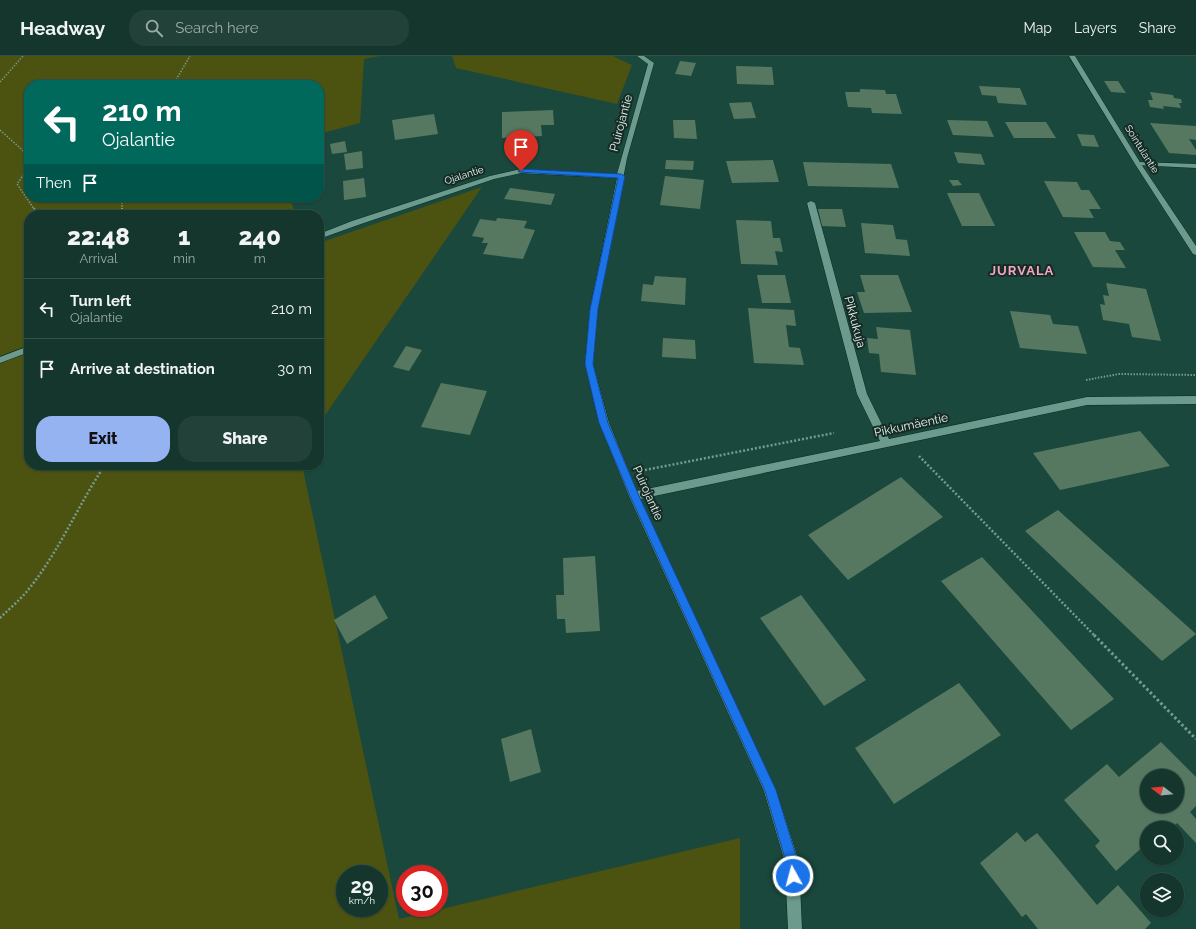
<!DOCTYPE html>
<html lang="en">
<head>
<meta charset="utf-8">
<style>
  body { margin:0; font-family:Raleway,sans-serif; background:#214139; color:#f1f3f6; height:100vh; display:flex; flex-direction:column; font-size:15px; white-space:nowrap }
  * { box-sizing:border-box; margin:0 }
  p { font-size:13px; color:#9dabaa }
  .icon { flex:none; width:22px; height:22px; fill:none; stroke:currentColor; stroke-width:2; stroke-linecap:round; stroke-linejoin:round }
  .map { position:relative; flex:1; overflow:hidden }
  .sheet { position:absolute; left:24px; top:154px; width:300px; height:260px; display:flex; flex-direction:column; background:#14362d; border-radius:16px; box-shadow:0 1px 3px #0004,0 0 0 1px #335049 }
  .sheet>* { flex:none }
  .hud { position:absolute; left:24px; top:24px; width:300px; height:122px; border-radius:16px; box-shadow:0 1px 3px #0004,0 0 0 1px #335049; background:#00695c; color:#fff; overflow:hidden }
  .needle { width:26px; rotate:286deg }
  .fabs { position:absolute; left:1140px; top:713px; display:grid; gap:8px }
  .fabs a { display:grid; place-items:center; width:44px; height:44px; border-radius:50%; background:#14362d; box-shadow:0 1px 3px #0004,0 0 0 1px #335049; font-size:20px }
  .speed { position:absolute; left:336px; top:809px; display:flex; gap:8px; font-size:20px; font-weight:700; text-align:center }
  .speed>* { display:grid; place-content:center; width:52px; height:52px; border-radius:50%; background:#14362d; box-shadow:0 1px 3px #0004,0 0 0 1px #335049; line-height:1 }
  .speed small { font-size:10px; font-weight:400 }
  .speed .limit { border:6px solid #d22; background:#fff; color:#111 }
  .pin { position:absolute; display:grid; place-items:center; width:34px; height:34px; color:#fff; margin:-41px -17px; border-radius:50% 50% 50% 0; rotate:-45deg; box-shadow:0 0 4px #0007 }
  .pin .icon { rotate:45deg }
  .me { position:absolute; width:44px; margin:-22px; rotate:353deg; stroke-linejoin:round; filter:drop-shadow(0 0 3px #0008) }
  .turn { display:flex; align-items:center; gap:14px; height:84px; padding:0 12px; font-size:18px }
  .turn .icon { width:52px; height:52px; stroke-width:2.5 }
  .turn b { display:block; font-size:28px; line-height:34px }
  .then { display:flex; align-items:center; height:38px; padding:0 12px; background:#0003; gap:8px; font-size:15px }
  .eta { display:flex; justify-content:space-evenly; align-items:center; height:68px; text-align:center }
  .eta b { font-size:24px; font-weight:800; line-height:28px }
  .cta { display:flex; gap:8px; margin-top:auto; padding:8px 12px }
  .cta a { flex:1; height:46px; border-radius:16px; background:#95b2f1; color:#111; font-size:16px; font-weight:800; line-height:46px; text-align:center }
  .cta a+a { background:#214139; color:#f1f3f6 }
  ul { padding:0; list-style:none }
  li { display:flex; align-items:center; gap:12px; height:60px; padding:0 12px; border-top:1px solid #335049 }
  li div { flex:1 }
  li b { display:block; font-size:15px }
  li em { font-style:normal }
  header { display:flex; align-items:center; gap:24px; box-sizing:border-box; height:56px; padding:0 20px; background:#14362d; border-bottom:1px solid #335049 }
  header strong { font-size:19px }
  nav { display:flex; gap:22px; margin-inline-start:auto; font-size:14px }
  .search { width:280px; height:36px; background:#214139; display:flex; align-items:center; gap:10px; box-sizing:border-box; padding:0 14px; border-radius:16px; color:#9dabaa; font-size:15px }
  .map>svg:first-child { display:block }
  .green { fill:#4c5210; fill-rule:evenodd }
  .building { fill:#567861; fill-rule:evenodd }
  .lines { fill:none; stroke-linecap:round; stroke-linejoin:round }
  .service-casing { stroke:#082c24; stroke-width:1 }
  .minor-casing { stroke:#082c24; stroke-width:1 }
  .path-far3 { stroke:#779a91; stroke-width:1.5; stroke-dasharray:1.5 1.5; stroke-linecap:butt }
  .path-far2 { stroke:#779a91; stroke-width:2; stroke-dasharray:1.5 1.5; stroke-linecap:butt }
  .path-far1 { stroke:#779a91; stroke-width:2.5; stroke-dasharray:2 2; stroke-linecap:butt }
  .path { stroke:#779a91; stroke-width:3; stroke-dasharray:2.5 2.5; stroke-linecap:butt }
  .service { fill:#6c9b8d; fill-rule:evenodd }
  .minor { fill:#6c9b8d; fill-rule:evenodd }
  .route { fill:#1a73e8; stroke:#114b97 }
  .labels { text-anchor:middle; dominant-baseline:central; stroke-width:4; stroke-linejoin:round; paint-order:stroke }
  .far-street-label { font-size:10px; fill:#def5ee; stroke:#172a24 }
  .street-label { font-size:12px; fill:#def5ee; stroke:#172a24 }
  .far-district-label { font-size:13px; font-weight:bold; letter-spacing:1px; fill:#f4a6c4; stroke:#172a24 }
</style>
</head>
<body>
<header>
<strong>Headway</strong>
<div class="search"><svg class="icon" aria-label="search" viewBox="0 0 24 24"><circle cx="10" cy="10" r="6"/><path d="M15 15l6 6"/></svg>Search here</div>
<nav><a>Map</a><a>Layers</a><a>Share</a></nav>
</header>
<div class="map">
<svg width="1196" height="873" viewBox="0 0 1196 873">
  <rect width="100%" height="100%" fill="#1a483c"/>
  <path class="green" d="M0,0H380L364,3L360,67L319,78V29H29V141H290L295,159H29V409H302L399,863L740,782V873H0ZM345,818H379V852H345Z
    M452,0H613L632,9L617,48L456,12Z
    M482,131L319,368V187Z"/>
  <path class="building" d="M680,5L696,7L691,20L675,18Z
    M736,10L772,11L774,29L737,28Z
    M1104,25H1118L1126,37L1111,36Z
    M979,30L1020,32L1027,49L998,47L996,40L982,39Z
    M860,33L885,34L886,38H896L902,58L872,57L871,52L848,51L845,36H860Z
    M1150,36L1173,39L1174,42L1181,43L1182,47H1179L1181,52L1163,50L1164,53L1150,51L1148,44H1153Z
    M751,46L756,62L734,63L729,47Z
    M553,54L554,69H541L542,80L502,82V56Z
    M434,58L438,78L395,84L392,64Z
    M673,64H695L697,83L674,82Z
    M947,64L987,65L994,81L953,79Z
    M1005,66H1046L1056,82H1014Z
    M1150,67L1196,70V84L1189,83L1196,94V99L1169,97Z
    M1077,78L1094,79L1099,91L1082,90Z
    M345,85L347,96L332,98L330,88Z
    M362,95L363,112L346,114L344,98Z
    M954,96L981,98L985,109L958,107Z
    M666,104L694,105L693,114L665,113Z
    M773,104L779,126L732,127L726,105Z
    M803,106L891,108L899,132L808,130Z
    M665,120L704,124L700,153L660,149Z
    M364,122L366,141L344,144L343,125Z
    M949,124H958L962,129L953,130Z
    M1044,125L1077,126L1081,134H1089L1101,153H1089L1094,162L1063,161Z
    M510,132L555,138L551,149L504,143Z
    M947,137H979L995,170H962Z
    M818,153H842L846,171L822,170Z
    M497,162L527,165L524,172L535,174L523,203L483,198L488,187H482L484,182L472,180L480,163L496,165Z
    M736,164L771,165L773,182H780L783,196L775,195L778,209L741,208Z
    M861,167L893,169L896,183L907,184L910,200L865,197Z
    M1074,176H1105L1110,185L1120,186L1125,194H1115L1126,212L1093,211Z
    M757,219H785L791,247H762Z
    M860,219H898L912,256L864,257L857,236H865Z
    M655,220L686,222L685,249L641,245L643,228L653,229Z
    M1106,227L1146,233L1161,285L1132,281L1129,268L1103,264L1100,248L1105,249L1103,239L1109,240Z
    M748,252L794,254L796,270L786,269L789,291L800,292L804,309L754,307Z
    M1010,255L1050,259L1053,268L1078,270L1087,298L1020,292Z
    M876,271L910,274L916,319L881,316L879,298L869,297L867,282L878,283Z
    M663,282L695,284L696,303L662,301Z
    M406,290L422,294L409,315L393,311Z
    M441,327L487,335L470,379L421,371Z
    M1140,375L1170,410L1060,434L1033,397Z
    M901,421L943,461L848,524L808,479Z
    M1058,454L1196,578L1162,605L1025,475Z
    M595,500L600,575L566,577L565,563H557L556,539H564L563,502Z
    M982,501L1114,643L1071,674L941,525Z
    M375,539L388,562L347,588L334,564Z
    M801,539L866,624L824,650L760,562Z
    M959,627L1001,679L894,748L855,692Z
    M531,673L541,716L510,726L501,683Z
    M1161,686L1196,721V750L1190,756L1196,763V787L1177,767L1174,770L1171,766L1164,772H1147V787L1116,815L1095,790L1100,785L1064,744L1107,708L1119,721ZM1147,720H1177V750H1147Z
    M1017,776L1025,786L1037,777L1097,849L1118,829L1151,867L1145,873H1038L1026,858L1022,861L980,807Z"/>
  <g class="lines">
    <defs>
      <path id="service" d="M1138,106L1196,108V112L1136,109V107Z"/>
      <path id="minor" d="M637,0H644L654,7L627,102L598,253L593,308L609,367L637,435L880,385L857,338L807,147L811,145L815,147L867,338L889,383L1087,341L1196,340V348L1087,349L640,443L776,734L799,806L802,873H788L785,806L764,735L629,440L599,367L585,308L590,253L617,122L521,117L494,123L358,169L319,183V178L352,165L490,120L521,113L617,118L648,8Z
        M1069,0H1075L1141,108L1196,190V199L1193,198L1135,108Z
        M29,290V296L0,307V301Z"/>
    </defs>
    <use href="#service" class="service-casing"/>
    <use href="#minor" class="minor-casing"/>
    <path class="path-far3" d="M0,26L23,0
      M173,29L190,0
      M0,74L29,100
      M29,111L17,128L34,153
      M119,141L122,147V153"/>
    <path class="path-far2" d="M34,152L37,159
      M122,152V159
      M1086,324L1119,318L1196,319"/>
    <path class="path-far1" d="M919,400L1095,580
      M645,414L834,377
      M0,562C9,553 20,544 28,534C59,496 78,449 105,409"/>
    <path class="path" d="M1094,579L1196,683"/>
    <use href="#service" class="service"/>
    <use href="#minor" class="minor"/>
  </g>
  <path class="route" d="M521,113L621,118L625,120L598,253L593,308L608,367L639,440L776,734L798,806L799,820L797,824L793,826L788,824L786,806L765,735L630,440L599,367L585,308L590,253L618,122L519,116L518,115Z"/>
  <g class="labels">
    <g class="far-street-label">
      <text transform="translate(1142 93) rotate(58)">Sointulantie</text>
      <text transform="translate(464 119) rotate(-18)">Ojalantie</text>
    </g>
    <g class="street-label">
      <text transform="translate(621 67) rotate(-75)">Puirojantie</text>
      <text transform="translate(855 266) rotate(75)">Pikkukuja</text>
      <text transform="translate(911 369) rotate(-12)">Pikkumäentie</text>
      <text transform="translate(648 437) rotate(66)">Puirojantie</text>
    </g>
    <g class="far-district-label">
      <text x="1022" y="214">JURVALA</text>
    </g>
  </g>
</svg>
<div class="fabs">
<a><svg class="needle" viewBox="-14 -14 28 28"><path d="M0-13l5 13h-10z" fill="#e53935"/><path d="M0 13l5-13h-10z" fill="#9dabaa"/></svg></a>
<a><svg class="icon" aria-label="search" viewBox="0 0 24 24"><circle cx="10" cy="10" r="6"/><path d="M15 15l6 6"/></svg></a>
<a><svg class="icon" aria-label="layers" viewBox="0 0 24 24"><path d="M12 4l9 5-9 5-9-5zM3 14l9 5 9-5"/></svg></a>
</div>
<div class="speed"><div>29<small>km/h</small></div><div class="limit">30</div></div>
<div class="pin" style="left:521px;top:115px;background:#d93025"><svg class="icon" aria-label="arrive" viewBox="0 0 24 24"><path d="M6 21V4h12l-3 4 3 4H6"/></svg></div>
<svg class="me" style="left:793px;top:820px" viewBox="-20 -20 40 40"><circle r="17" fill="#1a73e8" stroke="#fff" stroke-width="3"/><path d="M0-11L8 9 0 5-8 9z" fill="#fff"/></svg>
<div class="hud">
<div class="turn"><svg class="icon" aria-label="left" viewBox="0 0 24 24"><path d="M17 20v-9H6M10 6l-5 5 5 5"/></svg><div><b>210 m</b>Ojalantie</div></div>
<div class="then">Then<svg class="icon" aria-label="arrive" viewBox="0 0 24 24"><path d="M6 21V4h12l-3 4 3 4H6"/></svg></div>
</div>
<section class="sheet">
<div class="eta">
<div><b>22:48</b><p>Arrival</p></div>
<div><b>1</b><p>min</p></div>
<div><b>240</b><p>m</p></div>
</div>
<ul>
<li><svg class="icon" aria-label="left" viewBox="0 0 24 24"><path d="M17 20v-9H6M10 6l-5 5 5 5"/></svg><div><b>Turn left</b><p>Ojalantie</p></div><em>210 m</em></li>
<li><svg class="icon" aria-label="arrive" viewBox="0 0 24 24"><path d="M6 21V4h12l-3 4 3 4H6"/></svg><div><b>Arrive at destination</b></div><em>30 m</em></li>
</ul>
<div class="cta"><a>Exit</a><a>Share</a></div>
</section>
</div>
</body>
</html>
